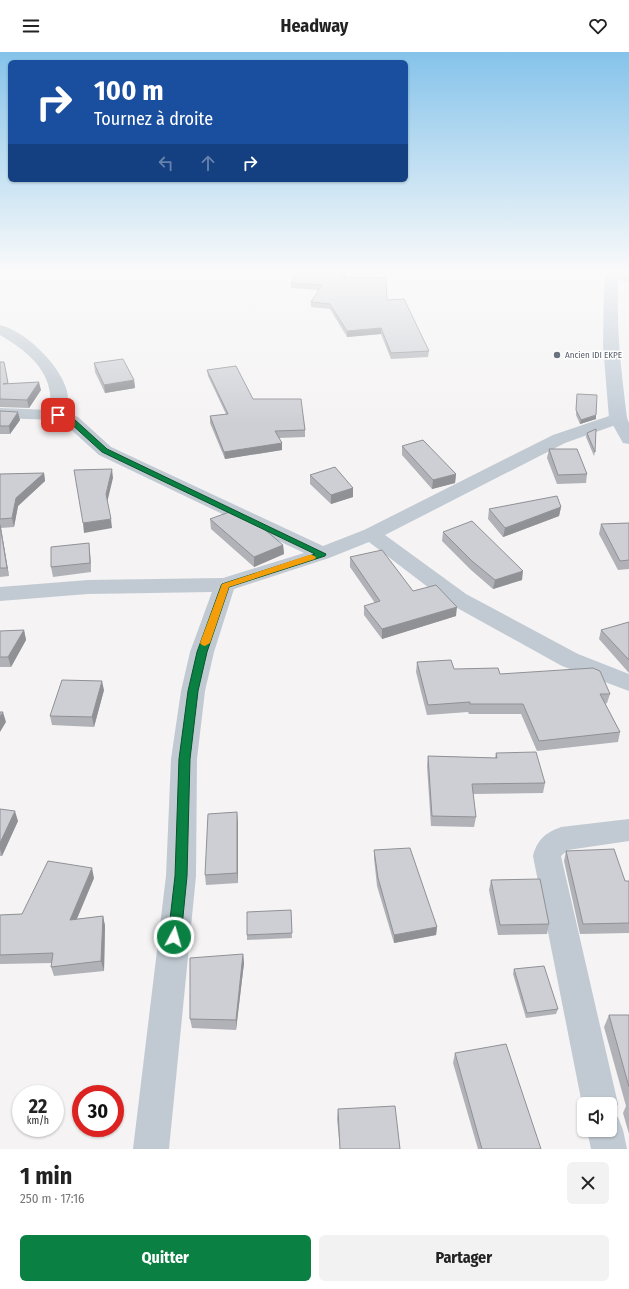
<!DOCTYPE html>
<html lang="fr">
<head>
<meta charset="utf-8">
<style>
  body { margin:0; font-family:"Fira Sans Condensed",sans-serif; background:#f2f2f2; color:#222; height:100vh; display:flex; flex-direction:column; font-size:15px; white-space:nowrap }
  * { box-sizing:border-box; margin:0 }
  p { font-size:13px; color:#767676 }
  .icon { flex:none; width:22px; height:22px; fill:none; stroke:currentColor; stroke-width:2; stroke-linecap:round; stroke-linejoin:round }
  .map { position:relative; height:1097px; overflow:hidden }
  .drawer { display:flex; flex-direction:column; background:#fff; flex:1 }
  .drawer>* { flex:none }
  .hud { position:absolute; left:8px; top:8px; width:400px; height:122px; border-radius:6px; box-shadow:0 1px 3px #0004; background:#1a4fa0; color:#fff; overflow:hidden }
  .buttons { position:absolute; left:577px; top:1045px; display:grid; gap:8px }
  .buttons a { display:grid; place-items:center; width:40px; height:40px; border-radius:6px; background:#fff; box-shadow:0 1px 3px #0004; font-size:20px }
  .speed { position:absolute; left:12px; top:1033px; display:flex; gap:8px; font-size:20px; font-weight:700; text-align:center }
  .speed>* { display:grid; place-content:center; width:52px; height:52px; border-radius:50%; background:#fff; box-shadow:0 1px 3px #0004; line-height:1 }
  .speed small { font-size:10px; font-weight:400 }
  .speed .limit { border:6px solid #d22; background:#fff; color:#111 }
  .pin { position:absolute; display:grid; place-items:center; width:34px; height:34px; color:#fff; margin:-17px; border-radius:8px; box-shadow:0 2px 6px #0006 }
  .me { position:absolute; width:44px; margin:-22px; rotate:6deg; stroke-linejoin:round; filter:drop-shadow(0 0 3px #0008) }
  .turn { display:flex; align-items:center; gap:14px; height:84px; padding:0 20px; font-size:18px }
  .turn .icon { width:52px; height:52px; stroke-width:2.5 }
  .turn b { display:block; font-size:28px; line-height:34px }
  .lanes { display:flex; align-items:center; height:38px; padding:0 20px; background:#0003; justify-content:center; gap:20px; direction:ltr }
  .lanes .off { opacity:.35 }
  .round { display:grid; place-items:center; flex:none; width:42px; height:42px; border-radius:6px; background:#f2f2f2 }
  .overview { display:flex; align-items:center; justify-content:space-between; height:68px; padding:0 20px }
  h1 { font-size:24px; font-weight:700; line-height:30px }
  .button { display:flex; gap:8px; margin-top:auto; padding:8px 20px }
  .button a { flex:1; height:46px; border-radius:6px; background:#0b8043; color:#fff; font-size:16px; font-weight:700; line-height:46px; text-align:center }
  .button a+a { background:#f2f2f2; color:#222 }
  header { display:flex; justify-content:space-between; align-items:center; height:52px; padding:0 20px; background:#fff; font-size:18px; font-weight:700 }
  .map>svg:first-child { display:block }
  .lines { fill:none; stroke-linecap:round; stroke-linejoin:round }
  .street { fill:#c1cad2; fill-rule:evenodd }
  .secondary { fill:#c1cbd6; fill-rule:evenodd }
  .wall { fill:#b0b2b7 }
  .shaded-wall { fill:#909195 }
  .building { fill:#cdcfd5; stroke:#909195 }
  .route { fill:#0b8043; stroke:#07532c }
  .slow { fill:#f59e0b }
  .worship-dot { fill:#6b7280; stroke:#fff; stroke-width:1.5 }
  .labels { text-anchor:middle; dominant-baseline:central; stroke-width:3; stroke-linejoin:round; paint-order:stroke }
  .far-worship-label { font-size:9px; fill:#5b616d; stroke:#fff; text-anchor:start }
</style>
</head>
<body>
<header><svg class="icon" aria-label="menu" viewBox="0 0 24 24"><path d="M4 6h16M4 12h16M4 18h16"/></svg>Headway<svg class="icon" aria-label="heart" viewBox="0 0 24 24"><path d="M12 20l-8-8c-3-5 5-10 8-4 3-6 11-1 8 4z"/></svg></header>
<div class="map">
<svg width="629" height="1097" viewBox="0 0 629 1097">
  <rect width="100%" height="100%" fill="#f5f3f3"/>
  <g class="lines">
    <path class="street" d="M612,219L629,222V230L607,226L605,223L607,220Z
      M0,273C25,279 58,311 66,336C69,344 68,352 67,361L78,365L111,395L323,494L364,478L553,383L618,361L624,362L627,366L624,370L565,391L385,483L466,542L578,602L629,622V639L562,614L450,552L369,490L329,506L234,537L214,600L205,639L197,707L196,824L169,1097H133L166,824L171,707L181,639L190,600L212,540L88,542L0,549V535L88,528L223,526L304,501L99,403L66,373L55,368L0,366V356L50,358C55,321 29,300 0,283Z
      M629,767V789L568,798L561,804L618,1052L613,1063L618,1065L623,1078L627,1097H591L587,1078H610V1052H584V1056L582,1052L533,804C537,788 545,781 561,775Z"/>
    <path class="secondary" d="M606,218H619C615,268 621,317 627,366L629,371V392L623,391L609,366L603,293L604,237Z"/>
  </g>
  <path class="wall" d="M298,218H348L345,225L387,248L429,299L428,305L391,307L381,282L347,285L330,257L311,255V250L319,238L291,236V231Z
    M0,310L8,332L41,338L29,356L0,355Z
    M94,311L134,328L135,336L105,341L95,320Z
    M207,318L253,347L305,378V385L279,386L282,391V398L225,407L210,371V364L226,362L208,324Z
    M577,342L596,367L580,372L576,363Z
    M0,359L20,368L10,382H0Z
    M587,381L595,400L594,404L586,385Z
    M402,394L456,422L455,431L432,437L402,403Z
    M549,397L587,422L586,431L557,432L547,406Z
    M44,421L45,429L18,454L14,475L1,476L9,524L0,525V422Z
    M310,423L353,436V445L331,452L310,432Z
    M561,455L559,464L503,485L488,467L489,457Z
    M210,467L283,493L284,502L254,515L211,477Z
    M629,471V517L618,518L599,482L601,472Z
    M443,480L522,528L493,537L471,518L442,489Z
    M90,500L91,520L53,525L51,515Z
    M350,505L413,539L456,564L382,587L364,563V554L375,551L350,515Z
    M629,570V621L599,587L601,578Z
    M24,578L26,588L11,615H0V579Z
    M417,610L454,617L500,622L610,642L607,651L605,652L620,680L618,690L537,699L521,662H469L468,660L427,663L416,620Z
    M104,638L94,675L52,673L50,664Z
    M496,701L545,731L543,741L473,742L476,765L474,775L431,774L427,714L428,704L495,706Z
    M0,757L18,769L2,804H0Z
    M238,770V831L206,833L205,823Z
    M374,798L437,875L436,883L394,891L377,834L374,806Z
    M566,799L625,829H629V881L580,882L564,809Z
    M94,826L77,867L103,864L105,874L104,919L54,924L51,915L52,911L0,912V863L22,862Z
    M491,828L549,872L547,882L498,883L489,838Z
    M291,858L292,886L247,888V883Z
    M243,902L244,911L236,978L192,976L190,967Z
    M514,917L558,957L556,962L526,966L513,922Z
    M609,963H629V1082L623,1061L626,1054L604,975Z
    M455,1001L541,1097H478L453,1011Z
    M338,1057L400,1097H340L337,1067Z"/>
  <path class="shaded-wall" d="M346,218H348V220L342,230V225Z
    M381,276V282L347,285V279Z
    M134,328L135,336L105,341L104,333Z
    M39,330L41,338L29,356L27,348Z
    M18,360L20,368L10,382L9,374Z
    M596,363V367L580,372L581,368Z
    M282,391V398L225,407L224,400Z
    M112,417L113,426L107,451L106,442Z
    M44,421L45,429L18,454L14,475L12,466L16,446Z
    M456,422L455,431L432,437L433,428Z
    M353,436V445L331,452V443Z
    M561,455L559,464L503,485L505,476Z
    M111,467L112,476L84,481L83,471Z
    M0,471L1,476L9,524L7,516Z
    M89,491L90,500L91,520L90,511Z
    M283,493L284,502L254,515V505Z
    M523,519L522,528L493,537L495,528Z
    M457,555L456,564L382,587V577Z
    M24,578L26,588L11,615L8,605Z
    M102,629L104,638L94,675L92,665Z
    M3,660L6,670L0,680V665Z
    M15,759L18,769L2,804L0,797V791Z
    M237,760L238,770V831L237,821Z
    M92,816L94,826L72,878L70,868Z
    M103,864L105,874L104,919L101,909Z
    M437,875L436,883L394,891V883Z
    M243,902L244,911L236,978V968Z"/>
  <path class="building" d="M298,218H346L342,225L386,226L387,248L404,247L429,299L391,301L381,276L347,279L330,252L311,250L322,233L291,231Z
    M123,307L134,328L104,333L94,311Z
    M0,310H4L8,331L3,332L39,330L27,348L0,347Z
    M236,314L253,347H301L305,378L275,379L282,391L224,400L210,364L228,362L207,318Z
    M577,342L597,343L596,363L581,368L576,358Z
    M0,359L18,360L9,374H0Z
    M596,377L595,400L587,381Z
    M423,388L456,422L433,428L402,394Z
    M549,397H577L587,422L558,423Z
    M335,415L353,436L331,443L310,423Z
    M112,417L106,442L111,467L83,471L74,418Z
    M44,421L16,446L12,466L0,467V422Z
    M557,444L561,455L505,476L489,457Z
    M232,459L258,472L283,493L254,505L210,467Z
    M472,469L523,519L495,528L472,509L443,480Z
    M629,471V508L620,509L601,472Z
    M0,473L7,516H0Z
    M89,491L90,511L51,515V495Z
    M382,498L413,539L436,533L457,555L382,577L364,554L380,549L350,505Z
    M629,570V608L601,578Z
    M24,578L8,605H0V579Z
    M451,608L454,617L498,616L500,622L593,616L600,619L610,642H600L620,680L539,689L523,652H470V650L428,653L417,610Z
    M62,628L102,629L92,665L50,664Z
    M0,660H3L0,665Z
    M536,700L545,731L472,732L476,765L432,764L428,704L497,706L496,701Z
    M0,757L15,759L0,791Z
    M237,760V821L205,823L208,762Z
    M410,796L437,875L394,883L378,826L374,798Z
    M614,797L625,829H629V871L583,872L566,799Z
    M48,809L92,816L70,868L103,864L101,909L51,915L53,901L0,903V863L22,862Z
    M540,827L549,872L500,873L491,828Z
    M291,858L292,881L247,883V860Z
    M243,902L236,968L190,967V906Z
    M544,914L558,957L527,961L514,917Z
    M609,963H629V1035Z
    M506,992L541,1097H482L455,1001Z
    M395,1054L400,1097H340L338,1057Z"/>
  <linearGradient id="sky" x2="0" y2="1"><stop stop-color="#85c3ea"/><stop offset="0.59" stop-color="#fafafa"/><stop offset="1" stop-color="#fafafa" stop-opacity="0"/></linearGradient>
  <rect width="629" height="372" fill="url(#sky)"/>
  <path class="route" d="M58,361L74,367L107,397L326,502L325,504L229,535L207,600L198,639L190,707L187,824L181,885L179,889L174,891L170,889L168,885L175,824L179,707L188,639L197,600L221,534L222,532L315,502L102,400L69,370L55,365L54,363Z"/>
  <path class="slow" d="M309,503H312L316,505L315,507L229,535L210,591L205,594L202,593L200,591L222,532Z"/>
  <circle class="worship-dot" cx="557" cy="303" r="4"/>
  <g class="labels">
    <g class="far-worship-label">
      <text x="565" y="303">Ancien IDI EKPE</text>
    </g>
  </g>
</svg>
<div class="buttons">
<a><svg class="icon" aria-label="sound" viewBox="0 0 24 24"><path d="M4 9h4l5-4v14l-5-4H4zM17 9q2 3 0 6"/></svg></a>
</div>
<div class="speed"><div>22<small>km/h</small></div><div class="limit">30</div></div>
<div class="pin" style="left:58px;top:363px;background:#d93025"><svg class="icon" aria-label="arrive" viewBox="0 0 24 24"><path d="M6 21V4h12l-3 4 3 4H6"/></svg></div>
<svg class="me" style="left:174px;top:885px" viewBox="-20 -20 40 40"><circle r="17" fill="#0b8043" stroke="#fff" stroke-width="3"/><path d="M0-11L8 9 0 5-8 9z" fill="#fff"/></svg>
<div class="hud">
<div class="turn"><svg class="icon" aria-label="right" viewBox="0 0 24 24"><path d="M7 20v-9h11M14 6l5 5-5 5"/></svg><div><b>100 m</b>Tournez à droite</div></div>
<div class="lanes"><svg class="icon off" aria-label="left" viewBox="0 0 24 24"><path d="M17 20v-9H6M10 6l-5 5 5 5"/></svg><svg class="icon off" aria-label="ahead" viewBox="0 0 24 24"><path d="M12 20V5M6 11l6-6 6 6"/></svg><svg class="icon" aria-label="right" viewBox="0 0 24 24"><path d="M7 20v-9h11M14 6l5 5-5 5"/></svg></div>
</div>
</div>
<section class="drawer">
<div class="overview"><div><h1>1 min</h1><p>250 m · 17:16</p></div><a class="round"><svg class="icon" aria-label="close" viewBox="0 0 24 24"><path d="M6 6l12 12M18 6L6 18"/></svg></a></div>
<div class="button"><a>Quitter</a><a>Partager</a></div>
</section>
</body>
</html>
